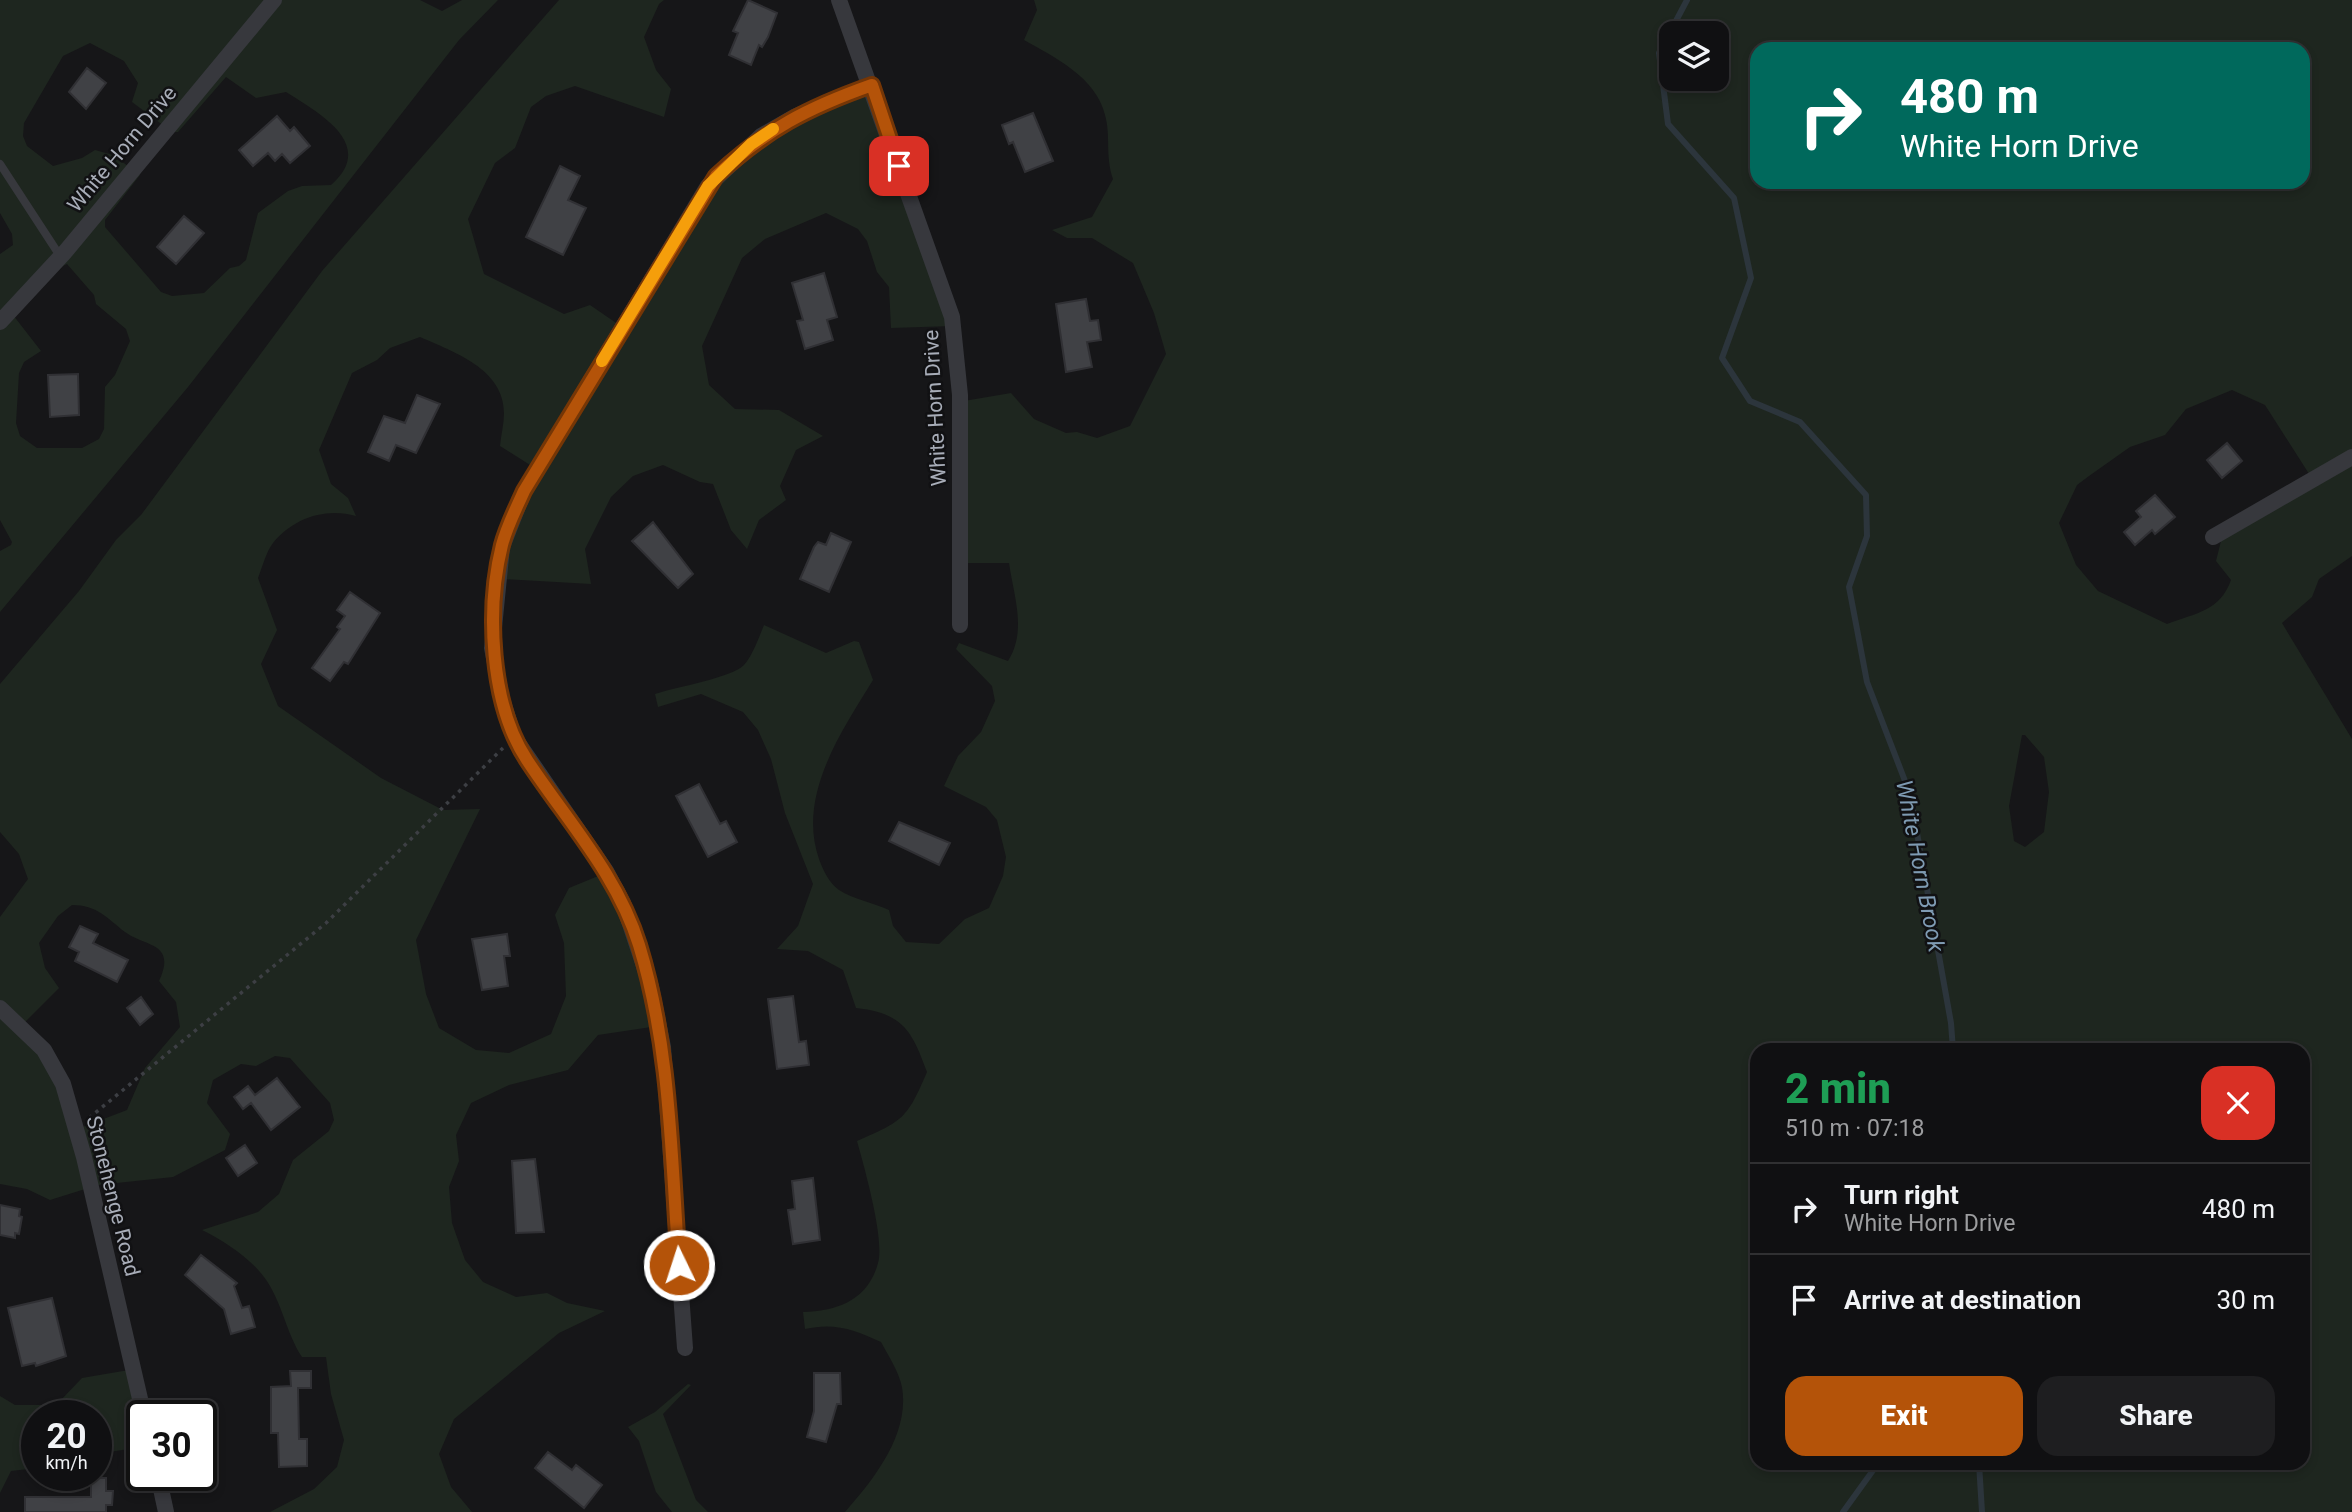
<!DOCTYPE html>
<html lang="en">
<head>
<meta charset="utf-8">
<style>
  body { margin:0; font-family:Roboto,sans-serif; background:#1e1e20; color:#f1f3f6; height:100vh; display:flex; flex-direction:column; font-size:26px; white-space:nowrap }
  * { box-sizing:border-box; margin:0 }
  p { font-size:23px; color:#9c9d9f }
  .icon { flex:none; width:38px; height:38px; fill:none; stroke:currentColor; stroke-width:2; stroke-linecap:round; stroke-linejoin:round }
  .map { position:relative; flex:1; overflow:hidden }
  .side { position:absolute; left:1750px; top:1043px; width:560px; height:427px; display:flex; flex-direction:column; background:#101012; border-radius:21px; box-shadow:0 4px 10px #0003,0 0 0 2px #303032 }
  .side>* { flex:none }
  .hud { position:absolute; left:1750px; top:42px; width:560px; height:147px; border-radius:21px; box-shadow:0 4px 10px #0003,0 0 0 2px #303032; background:#00695c; color:#fff; overflow:hidden }
  .buttons { position:absolute; left:1659px; top:21px; display:grid; gap:14px }
  .buttons a { display:grid; place-items:center; width:70px; height:70px; border-radius:14px; background:#101012; box-shadow:0 4px 10px #0003,0 0 0 2px #303032; font-size:35px }
  .speed { position:absolute; left:21px; top:1400px; display:flex; gap:14px; font-size:35px; font-weight:700; text-align:center }
  .speed>* { display:grid; place-content:center; width:91px; height:91px; border-radius:50%; background:#101012; box-shadow:0 4px 10px #0003,0 0 0 2px #303032; line-height:1 }
  .speed small { font-size:18px; font-weight:400 }
  .speed .limit { border:4px solid #111; border-radius:10px; background:#fff; color:#111 }
  .pin { position:absolute; display:grid; place-items:center; width:60px; height:60px; color:#fff; margin:-30px; border-radius:14px; box-shadow:0 4px 10px #0006 }
  .me { position:absolute; width:77px; margin:-38px; rotate:356deg; stroke-linejoin:round; filter:drop-shadow(0 0 5px #0008) }
  .turn { display:flex; align-items:center; gap:24px; height:147px; padding:0 35px; font-size:32px }
  .turn .icon { width:91px; height:91px; stroke-width:2.5 }
  .turn b { display:block; font-size:49px; line-height:60px }
  .round { display:grid; place-items:center; flex:none; width:74px; height:74px; border-radius:21px; background:#1e1e20 }
  .summary { display:flex; align-items:center; justify-content:space-between; height:119px; padding:0 35px }
  h1 { font-size:42px; font-weight:800; line-height:52px; color:#1e9e55 }
  .button { display:flex; gap:14px; margin-top:auto; padding:14px 35px }
  .button a { flex:1; height:80px; border-radius:21px; background:#b45309; color:#fff; font-size:28px; font-weight:800; line-height:80px; text-align:center }
  .button a+a { background:#1e1e20; color:#f1f3f6 }
  ul { padding:0; list-style:none }
  li { display:flex; align-items:center; gap:21px; height:91px; padding:0 35px; border-top:2px solid #303032 }
  li div { flex:1 }
  li b { display:block; font-size:26px }
  li em { font-style:normal }
  .map>svg:first-child { display:block }
  .green { fill:#1e261f; fill-rule:evenodd }
  .lines { fill:none; stroke-linecap:round; stroke-linejoin:round }
  .stream { stroke:#2c353c; stroke-width:6 }
  .building { fill:#404145; stroke:#303034; stroke-width:2 }
  .path { stroke:#3d3f44; stroke-width:3.5; stroke-dasharray:3.5 5; stroke-linecap:butt }
  .lane { stroke:#37383d; stroke-width:8 }
  .street { stroke:#37383d; stroke-width:16 }
  .route-casing { stroke:#753606; stroke-width:18 }
  .route { stroke:#b45309; stroke-width:12 }
  .slow { stroke:#f59e0b; stroke-width:12 }
  .labels { text-anchor:middle; dominant-baseline:central; stroke-width:5; stroke-linejoin:round; paint-order:stroke }
  .street-label { font-size:21px; fill:#a8adb8; stroke:#111113 }
  .water-label { font-size:23px; font-style:italic; fill:#7f9bb3; stroke:#111113 }
</style>
</head>
<body>
<div class="map">
<svg width="2352" height="1512" viewBox="0 0 2352 1512">
  <rect width="100%" height="100%" fill="#161618"/>
  <path class="green" d="M0,0H420L442,11L462,0H498L459,40L188,387L0,612V551L11,545L12,542L0,520V254L13,245L12,234L0,213ZM90,43L124,61L138,83L132,102L172,132H178L226,77L256,98L286,92C317,112 378,144 331,185L302,186L288,191L258,213L246,260L239,266L230,268L204,293L172,296L161,292L105,227V220L140,175L113,155L95,150L82,158L53,166L27,146L23,136L24,123L63,56ZM67,264L94,295L96,304L126,329L130,341L115,375L105,387L104,429L99,439L82,448H37L20,436L16,423L19,373L24,362L41,351L13,315L48,273Z
    M559,0H664L659,4L644,37L656,70L671,89L664,117L575,86L546,96L531,107L515,148L495,163L468,219L484,274L564,314L590,305L622,327L706,192L760,138L869,87L953,326L891,328L889,287L877,272L867,241L858,229L826,213L765,239L742,258L702,346L709,385L735,409L779,410L823,436L796,450L780,486L786,500L759,520L747,549L731,530L713,484L700,482L663,465L633,476L611,497L585,549L591,584L502,579L503,549L538,470L500,446C501,435 504,424 504,413C504,369 454,352 420,337L390,348L377,360L352,373L319,450L331,484L348,498L356,516C326,507 293,518 273,543C266,552 262,568 258,578L277,630L261,664L278,706L381,778L443,810L480,809L416,940L426,994L439,1028L476,1050L509,1053L551,1034L566,996L564,943L555,915L569,888L603,874L607,875L658,1026L598,1035L568,1070L509,1085L471,1103L456,1135L459,1161L449,1187L452,1223L465,1260L483,1282L516,1297L547,1293L567,1303L605,1311L559,1333L454,1419L439,1454L451,1487L472,1512H270L314,1489L337,1467L344,1440L331,1394L326,1357H302C286,1333 282,1301 264,1277C249,1257 224,1241 202,1230L258,1212L279,1194L293,1160L329,1131L334,1120L330,1103L290,1058L275,1056L256,1066L241,1064L213,1080L207,1103L230,1134L225,1150L173,1177L98,1185L50,1200L27,1189L0,1184V917L28,879L19,854L0,832V684L79,591L116,540L141,515L322,271ZM72,905C97,905 107,918 125,932C145,947 177,942 159,981L176,1002L180,1027L145,1068L127,1110L80,1128L22,1025L59,988L45,968L39,943L58,916Z
    M1034,0H2352V556L2319,579L2312,597L2282,623L2352,739V1512H845C874,1479 910,1434 902,1387C899,1372 888,1355 881,1342C856,1330 834,1322 805,1329L803,1312C838,1311 868,1300 878,1263C885,1240 864,1166 857,1141C903,1121 907,1119 927,1072C912,1031 903,1013 856,1008L843,970L808,951L777,949L798,926L813,884L785,813L771,759L758,730L743,712L701,694L658,707L655,694C676,687 731,678 744,665C753,655 759,637 764,625L826,653L854,641L859,642L873,680C841,732 797,796 819,859C823,870 829,883 839,890C853,899 874,903 889,910L893,926L906,942L939,944L965,919L989,908L1003,876L1006,857L997,820L986,807L944,786L958,756L981,732L995,701L992,686L956,649L959,643L1008,661C1027,631 1014,597 1009,563H961L964,401L1011,393L1034,419L1066,433L1077,432L1097,438L1130,426L1166,354L1154,313L1133,263L1092,238H1067L1052,230L1092,217L1113,179C1105,156 1111,136 1105,115C1096,77 1054,57 1024,40L1037,10ZM1671,33H1717V79H1671ZM1757,49H2303V182H1757ZM2232,390L2265,405L2311,477L2223,533L2216,561L2231,580C2220,611 2196,613 2167,624L2098,591L2076,565L2059,523L2077,485L2089,476L2130,447L2165,435L2186,409ZM2022,735H2025L2044,757L2049,792L2044,832L2025,847L2014,841L2009,806ZM1757,1050H2303V1463H1757Z
    M123,1371H135L142,1416V1447L96,1454V1416H37V1468L11,1471L0,1493V1396L15,1405H47L60,1401L82,1378Z
    M688,1384L691,1385L663,1414L696,1500L708,1512H672L656,1492L639,1441L628,1427L655,1412Z"/>
  <g class="lines">
    <path class="stream" d="M1687,0L1659,53L1668,124L1734,198L1751,278L1722,358L1750,401L1800,422L1866,495L1867,536L1849,587L1867,682L1910,794L1951,1023L1953,1050
      M1979,1463L1982,1512
      M1843,1512L1874,1469L1888,1463"/>
  </g>
  <path class="building" d="M748,0L777,13L768,37L762,47L759,45L751,65L729,55L738,33L733,31Z
    M87,68L106,83L86,109L69,92Z
    M1033,113L1053,161L1025,172L1013,142L1009,144L1002,125Z
    M277,116L290,131L294,127L310,146L290,163L282,154L275,161L268,153L253,166L239,150Z
    M560,166L580,176L568,200L586,208L563,255L526,237Z
    M184,216L204,233L176,264L157,247Z
    M824,273L837,317L827,320L833,340L805,349L797,321L803,320L792,283Z
    M1086,299L1090,321L1098,320L1101,340L1087,342L1092,367L1066,372L1056,304Z
    M78,374L79,415L50,417L48,375Z
    M417,395L440,404L416,453L396,445L389,461L368,452L384,416L405,423Z
    M2227,443L2242,461L2222,478L2207,460Z
    M2155,495L2175,517L2155,534L2152,530L2135,545L2124,532L2141,517L2136,511Z
    M653,522L693,574L678,588L632,541Z
    M831,533L851,542L829,592L800,579L814,547L818,542L826,545Z
    M350,592L380,613L348,664L344,662L330,681L312,668L340,629L337,627L345,616L337,610Z
    M699,784L720,824L726,821L737,842L708,857L676,796Z
    M899,822L950,843L939,865L889,841Z
    M80,926L98,934L93,943L128,960L117,982L75,961L79,952L69,947Z
    M507,934L510,956H504L508,986L482,990L472,939Z
    M793,996L799,1042L806,1041L809,1065L777,1069L768,999Z
    M141,997L153,1014L140,1025L127,1008Z
    M277,1078L300,1107L271,1130L251,1103L243,1109L234,1097L248,1086L255,1095Z
    M245,1145L257,1163L238,1176L226,1158Z
    M535,1159L544,1232L516,1233L512,1161Z
    M813,1178L820,1240L793,1244L788,1210L795,1209L792,1181Z
    M0,1205L20,1209L19,1216L22,1217L19,1234L15,1233V1238L0,1235Z
    M201,1255L237,1283L234,1286L242,1308L249,1306L255,1327L231,1334L224,1309L185,1275Z
    M52,1298L66,1356L36,1366L35,1363L22,1366L8,1308Z
    M290,1371H311V1388H298L299,1439H307V1466L279,1467L278,1433H271V1387L291,1386Z
    M814,1373H840L841,1404H837L826,1442L807,1437L814,1411Z
    M548,1452L572,1470L576,1465L602,1485L584,1508L535,1468Z
    M91,1478H106V1491H113L112,1505H106V1512H25V1497H91Z"/>
  <g class="lines">
    <path class="path" d="M89,1118L326,923L503,748"/>
    <path class="lane" d="M0,164L60,256"/>
    <path class="street" d="M839,0L952,317L960,395V625
      M0,322L65,252L274,0
      M2213,537L2352,457
      M0,1008L44,1050L63,1084L84,1157L144,1416
      M685,1348L663,1047L651,987L623,903L606,871L514,737L502,699L492,648L502,547L524,491L708,186L761,136L796,116L871,84
      M158,1475L166,1512"/>
  </g>
  <g class="lines">
    <defs>
      <path id="route" d="M679,1265C671,1157 671,1049 639,945C617,874 567,821 527,760C490,704 486,609 502,545C507,526 516,509 524,491L716,176C767,129 807,108 872,85L899,166"/>
    </defs>
    <use href="#route" class="route-casing"/>
    <use href="#route" class="route"/>
    <path class="slow" d="M602,361L708,186L751,144L773,129"/>
  </g>
  <g class="labels">
    <g class="street-label">
      <text transform="translate(122 149) rotate(-50)">White Horn Drive</text>
      <text transform="translate(935 408) rotate(-93)">White Horn Drive</text>
      <text transform="translate(113 1196) rotate(76)">Stonehenge Road</text>
    </g>
    <g class="water-label">
      <text transform="translate(1920 866) rotate(79)">White Horn Brook</text>
    </g>
  </g>
</svg>
<div class="buttons">
<a><svg class="icon" aria-label="layers" viewBox="0 0 24 24"><path d="M12 4l9 5-9 5-9-5zM3 14l9 5 9-5"/></svg></a>
</div>
<div class="speed"><div>20<small>km/h</small></div><div class="limit">30</div></div>
<div class="pin" style="left:899px;top:166px;background:#d93025"><svg class="icon" aria-label="arrive" viewBox="0 0 24 24"><path d="M6 21V4h12l-3 4 3 4H6"/></svg></div>
<svg class="me" style="left:679px;top:1265px" viewBox="-20 -20 40 40"><circle r="17" fill="#b45309" stroke="#fff" stroke-width="3"/><path d="M0-11L8 9 0 5-8 9z" fill="#fff"/></svg>
<div class="hud">
<div class="turn"><svg class="icon" aria-label="right" viewBox="0 0 24 24"><path d="M7 20v-9h11M14 6l5 5-5 5"/></svg><div><b>480 m</b>White Horn Drive</div></div>
</div>
<section class="side">
<div class="summary"><div><h1>2 min</h1><p>510 m · 07:18</p></div><a class="round" style="background:#d93025;color:#fff"><svg class="icon" aria-label="close" viewBox="0 0 24 24"><path d="M6 6l12 12M18 6L6 18"/></svg></a></div>
<ul>
<li><svg class="icon" aria-label="right" viewBox="0 0 24 24"><path d="M7 20v-9h11M14 6l5 5-5 5"/></svg><div><b>Turn right</b><p>White Horn Drive</p></div><em>480 m</em></li>
<li><svg class="icon" aria-label="arrive" viewBox="0 0 24 24"><path d="M6 21V4h12l-3 4 3 4H6"/></svg><div><b>Arrive at destination</b></div><em>30 m</em></li>
</ul>
<div class="button"><a>Exit</a><a>Share</a></div>
</section>
</div>
</body>
</html>
